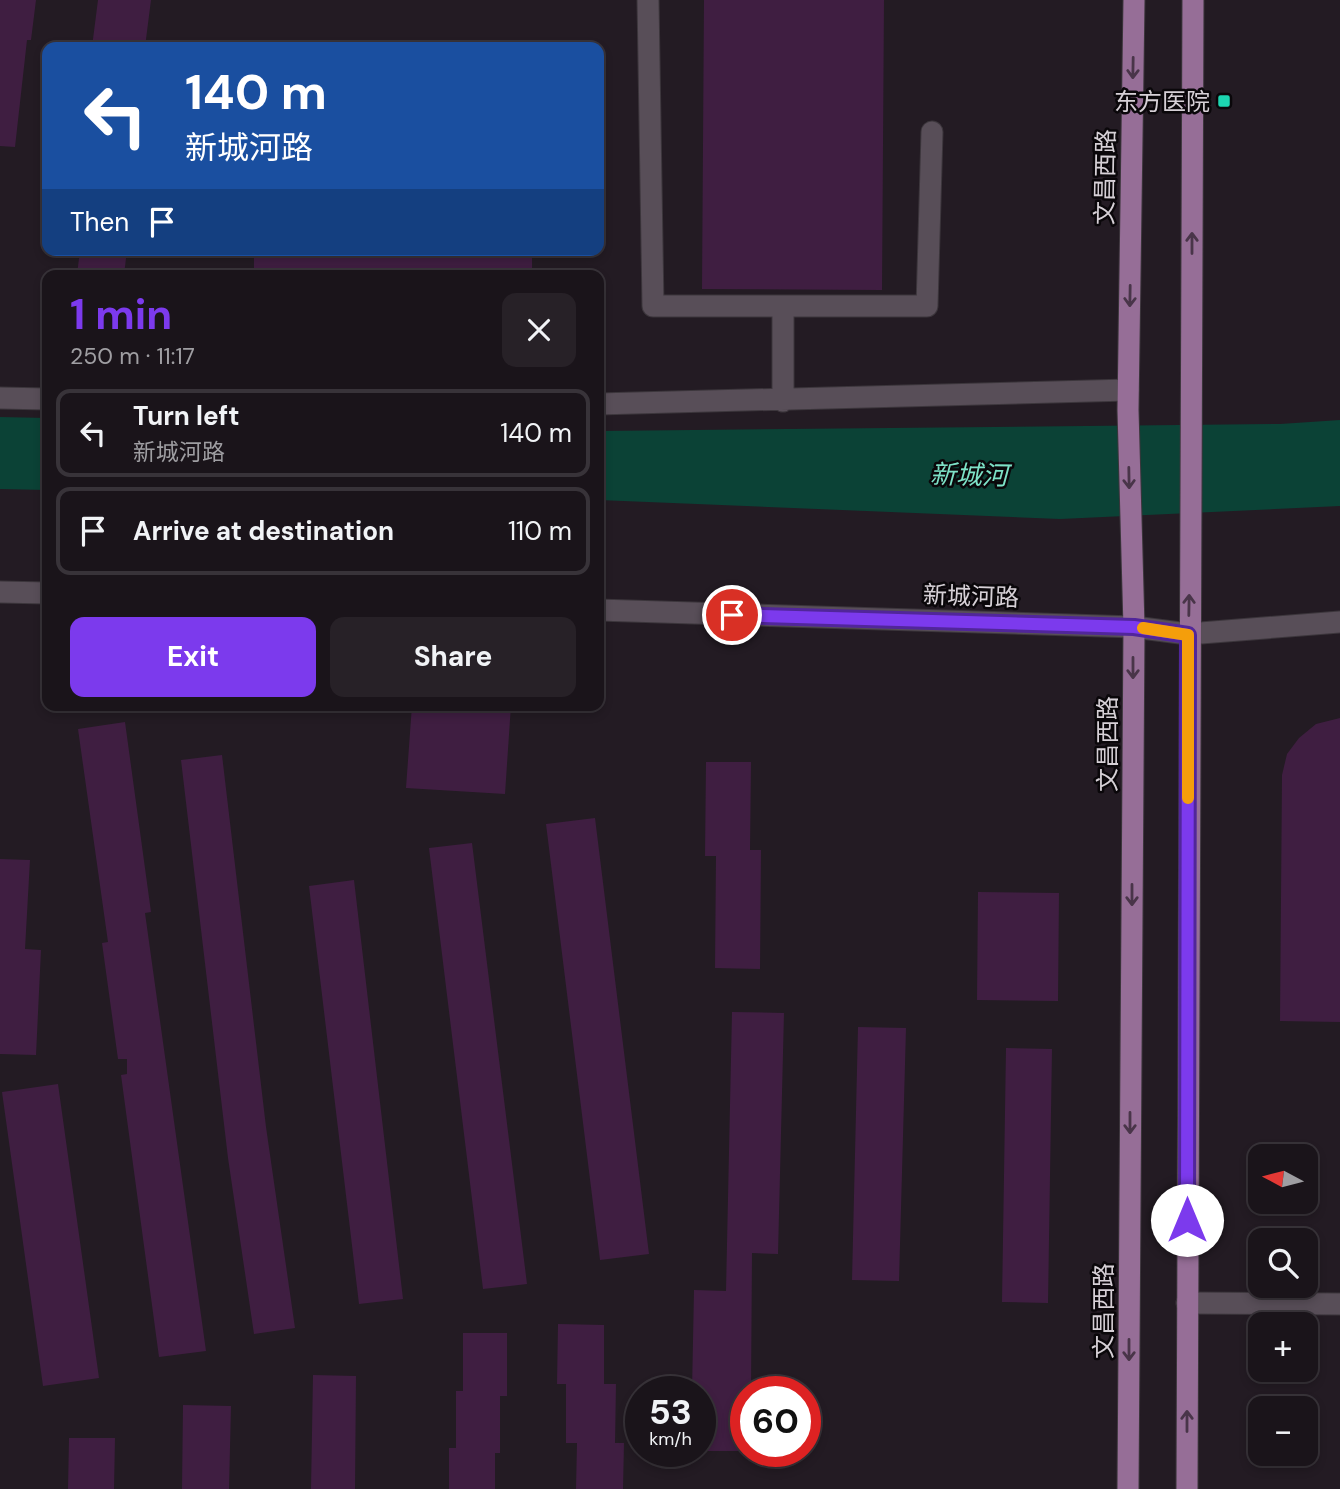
<!DOCTYPE html>
<html lang="en">
<head>
<meta charset="utf-8">
<style>
  body { margin:0; font-family:"DM Sans","Noto Sans SC",sans-serif; background:#272127; color:#f1f3f6; height:100vh; display:flex; flex-direction:column; font-size:26px; white-space:nowrap }
  * { box-sizing:border-box; margin:0 }
  p { font-size:23px; color:#9f9ea2 }
  .icon { flex:none; width:38px; height:38px; fill:none; stroke:currentColor; stroke-width:2; stroke-linecap:round; stroke-linejoin:round }
  .map { position:relative; flex:1; overflow:hidden }
  .panel { position:absolute; left:42px; top:270px; width:562px; height:441px; display:flex; flex-direction:column; background:#1a141a; border-radius:14px; box-shadow:0 4px 10px #0003,0 0 0 2px #383339 }
  .panel>* { flex:none }
  .hud { position:absolute; left:42px; top:42px; width:562px; height:214px; border-radius:14px; box-shadow:0 4px 10px #0003,0 0 0 2px #383339; background:#1a4fa0; color:#fff; overflow:hidden }
  .needle { width:46px; rotate:277deg }
  .tools { position:absolute; left:1248px; top:1144px; display:grid; gap:14px }
  .tools a { display:grid; place-items:center; width:70px; height:70px; border-radius:14px; background:#1a141a; box-shadow:0 4px 10px #0003,0 0 0 2px #383339; font-size:35px }
  .speed { position:absolute; left:625px; top:1376px; display:flex; gap:14px; font-size:35px; font-weight:700; text-align:center }
  .speed>* { display:grid; place-content:center; width:91px; height:91px; border-radius:50%; background:#1a141a; box-shadow:0 4px 10px #0003,0 0 0 2px #383339; line-height:1 }
  .speed small { font-size:18px; font-weight:400 }
  .speed .limit { border:10px solid #d22; background:#fff; color:#111 }
  .pin { position:absolute; display:grid; place-items:center; width:60px; height:60px; color:#fff; margin:-30px; border:4px solid #fff; border-radius:50%; box-shadow:0 2px 7px #0007 }
  .me { position:absolute; width:77px; margin:-38px; rotate:0deg; stroke-linejoin:round; filter:drop-shadow(0 0 5px #0008) }
  .turn { display:flex; align-items:center; gap:24px; height:147px; padding:0 28px; font-size:32px }
  .turn .icon { width:91px; height:91px; stroke-width:2.5 }
  .turn b { display:block; font-size:49px; line-height:60px }
  .then { display:flex; align-items:center; height:66px; padding:0 28px; background:#0003; gap:14px; font-size:26px }
  .round { display:grid; place-items:center; flex:none; width:74px; height:74px; border-radius:14px; background:#272127 }
  .headline { display:flex; align-items:center; justify-content:space-between; height:119px; padding:0 28px }
  h1 { font-size:42px; font-weight:700; line-height:52px; color:#7c3aed }
  .button { display:flex; gap:14px; margin-top:auto; padding:14px 28px }
  .button a { flex:1; height:80px; border-radius:14px; background:#7c3aed; color:#fff; font-size:28px; font-weight:700; line-height:80px; text-align:center }
  .button a+a { background:#272127; color:#f1f3f6 }
  ul { padding:0; list-style:none }
  li { display:flex; align-items:center; gap:21px; height:88px; margin:0 14px 10px; padding:0 14px; border:4px solid #383339; border-radius:14px }
  li div { flex:1 }
  li b { display:block; font-size:26px }
  li em { font-style:normal }
  .map>svg:first-child { display:block }
  .water { fill:#0b4236 }
  .building { fill:#3f1e41 }
  .lines { fill:none; stroke-linecap:round; stroke-linejoin:round }
  .minor-casing { stroke:#3c363c; stroke-width:23 }
  .major-casing { stroke:#3c363c; stroke-width:23 }
  .minor { stroke:#584e58; stroke-width:21 }
  .major { stroke:#966e97; stroke-width:21 }
  .oneway { stroke:#493549 }
  .route-casing { stroke:#51269a; stroke-width:18 }
  .route { stroke:#7c3aed; stroke-width:12 }
  .slow { stroke:#f59e0b; stroke-width:12 }
  .poi-dot { fill:#1cd5b1; stroke:#0a070a; stroke-width:2.5 }
  .labels { text-anchor:middle; dominant-baseline:central; stroke-width:5; stroke-linejoin:round; paint-order:stroke }
  .poi-label { font-size:24px; fill:#d6d0d6; stroke:#0a070a; text-anchor:end }
  .street-label { font-size:24px; fill:#d6d0d6; stroke:#0a070a }
  .water-label { font-size:26px; font-style:italic; fill:#7de2c7; stroke:#0a070a }
</style>
</head>
<body>
<div class="map">
<svg width="1340" height="1489" viewBox="0 0 1340 1489">
  <rect width="100%" height="100%" fill="#231b23"/>
  <path class="water" d="M0,417L47,418V490L0,489Z
    M1340,420V506L1060,519L599,500V431L1280,424Z"/>
  <path class="building" d="M0,0H36L31,40H27L15,147L0,146Z
    M98,0H151L145,47H92Z
    M704,0H884L882,290L702,289Z
    M80,250H127L124,275H77Z
    M254,250H532V275H254Z
    M412,705H511L505,794L406,788Z
    M1340,718V1022L1280,1021L1282,775L1287,754L1299,738L1316,724Z
    M125,722L151,912L145,913L206,1351L159,1357L121,1075L127,1074V1059H118L102,943L108,942L78,729Z
    M222,755L266,1127L295,1328L254,1334L228,1158L181,760Z
    M706,762H751L750,850H761L760,969L715,968L716,856H705Z
    M595,818L649,1254L600,1260L546,824Z
    M472,843L527,1284L483,1289L429,848Z
    M0,859L30,860L25,949L41,950L36,1055L0,1054Z
    M354,880L403,1299L359,1304L309,886Z
    M978,892L1059,893L1058,1001L977,1000Z
    M732,1012L784,1013L778,1254L752,1253L751,1391H746V1451H700V1391H692L694,1290L726,1291Z
    M858,1027L906,1028L899,1281L852,1280Z
    M1006,1048L1052,1049L1048,1303L1002,1302Z
    M58,1084L99,1378L43,1386L2,1092Z
    M558,1324L604,1325V1384H616L615,1443H624L623,1489H576L577,1443H566V1384H557Z
    M463,1333H507V1396H500V1453H495V1489H449V1448H456V1391H463Z
    M313,1375L356,1376L355,1489H311Z
    M183,1405L231,1406L229,1489H182Z
    M69,1438H115L114,1489H68Z"/>
  <g class="lines">
    <defs>
      <path id="minor" d="M648,0L653,306H927L932,132
        M0,398L47,399
        M783,401V306
        M598,404L1128,390
        M0,592L47,593
        M598,610L1134,627L1188,634L1340,622
        M1187,1303L1340,1304"/>
      <path id="major" d="M1128,1489L1134,627L1128,410L1134,0
        M1187,1489L1193,0"/>
    </defs>
    <use href="#minor" class="minor-casing"/>
    <use href="#major" class="major-casing"/>
    <use href="#minor" class="minor"/>
    <use href="#major" class="major"/>
  </g>
  <defs><path id="oneway-shaft" d="M-6 0H5M1.5-3L5.5 0L1.5 3" fill="none" stroke-width="1.6" stroke-linecap="round" stroke-linejoin="round" transform="scale(1.75)"/></defs>
  <g class="oneway">
    <use href="#oneway-shaft" transform="translate(1133 68) rotate(91)"/>
    <use href="#oneway-shaft" transform="translate(1192 243) rotate(-90)"/>
    <use href="#oneway-shaft" transform="translate(1130 296) rotate(91)"/>
    <use href="#oneway-shaft" transform="translate(1129 478) rotate(89)"/>
    <use href="#oneway-shaft" transform="translate(1189 605) rotate(-89)"/>
    <use href="#oneway-shaft" transform="translate(1133 668) rotate(90)"/>
    <use href="#oneway-shaft" transform="translate(1132 895) rotate(90)"/>
    <use href="#oneway-shaft" transform="translate(1130 1123) rotate(90)"/>
    <use href="#oneway-shaft" transform="translate(1129 1350) rotate(90)"/>
    <use href="#oneway-shaft" transform="translate(1187 1421) rotate(-90)"/>
  </g>
  <g class="lines">
    <defs>
      <path id="route" d="M732,615L1134,627L1188,635L1187,1220"/>
    </defs>
    <use href="#route" class="route-casing"/>
    <use href="#route" class="route"/>
    <path class="slow" d="M1143,628L1188,635V798"/>
  </g>
  <rect class="poi-dot" x="1217" y="94" width="14" height="14" rx="3.5"/>
  <g class="labels">
    <g class="poi-label">
      <text x="1210" y="101">东方医院</text>
    </g>
    <g class="street-label">
      <text transform="translate(1105 177) rotate(-89)">文昌西路</text>
      <text transform="translate(971 596) rotate(2)">新城河路</text>
      <text transform="translate(1107 744) rotate(-90)">文昌西路</text>
      <text transform="translate(1103 1311) rotate(-90)">文昌西路</text>
    </g>
    <g class="water-label">
      <text transform="translate(969 475) rotate(1)">新城河</text>
    </g>
  </g>
</svg>
<div class="tools">
<a><svg class="needle" viewBox="-14 -14 28 28"><path d="M0-13l5 13h-10z" fill="#e53935"/><path d="M0 13l5-13h-10z" fill="#9f9ea2"/></svg></a>
<a><svg class="icon" aria-label="search" viewBox="0 0 24 24"><circle cx="10" cy="10" r="6"/><path d="M15 15l6 6"/></svg></a>
<a>+</a>
<a>−</a>
</div>
<div class="speed"><div>53<small>km/h</small></div><div class="limit">60</div></div>
<div class="pin" style="left:732px;top:615px;background:#d93025"><svg class="icon" aria-label="arrive" viewBox="0 0 24 24"><path d="M6 21V4h12l-3 4 3 4H6"/></svg></div>
<svg class="me" style="left:1187px;top:1220px" viewBox="-20 -20 40 40"><circle r="19" fill="#fff"/><path d="M0-13L10 11 0 6-10 11z" fill="#7c3aed"/></svg>
<div class="hud">
<div class="turn"><svg class="icon" aria-label="left" viewBox="0 0 24 24"><path d="M17 20v-9H6M10 6l-5 5 5 5"/></svg><div><b>140 m</b>新城河路</div></div>
<div class="then">Then<svg class="icon" aria-label="arrive" viewBox="0 0 24 24"><path d="M6 21V4h12l-3 4 3 4H6"/></svg></div>
</div>
<section class="panel">
<div class="headline"><div><h1>1 min</h1><p>250 m · 11:17</p></div><a class="round"><svg class="icon" aria-label="close" viewBox="0 0 24 24"><path d="M6 6l12 12M18 6L6 18"/></svg></a></div>
<ul>
<li><svg class="icon" aria-label="left" viewBox="0 0 24 24"><path d="M17 20v-9H6M10 6l-5 5 5 5"/></svg><div><b>Turn left</b><p>新城河路</p></div><em>140 m</em></li>
<li><svg class="icon" aria-label="arrive" viewBox="0 0 24 24"><path d="M6 21V4h12l-3 4 3 4H6"/></svg><div><b>Arrive at destination</b></div><em>110 m</em></li>
</ul>
<div class="button"><a>Exit</a><a>Share</a></div>
</section>
</div>
</body>
</html>
